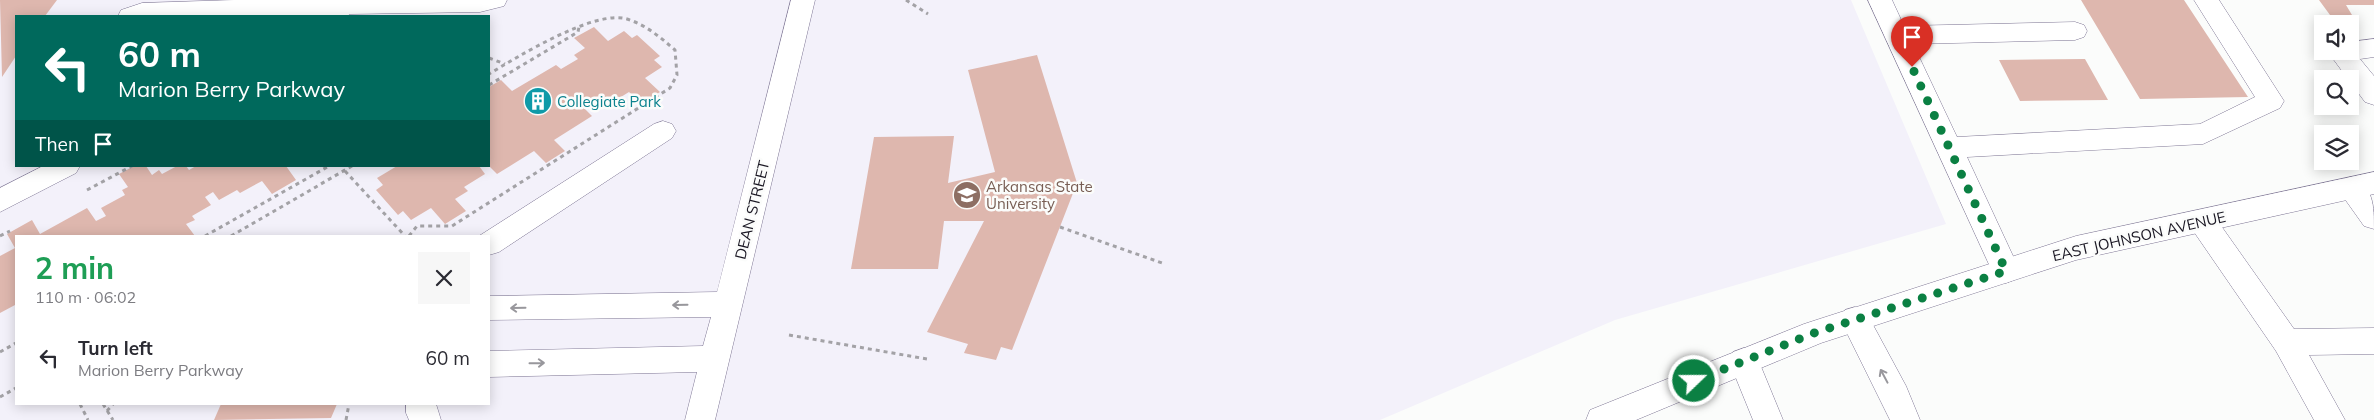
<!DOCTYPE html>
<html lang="en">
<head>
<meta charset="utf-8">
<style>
  body { margin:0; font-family:Mulish,sans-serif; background:#f7f7f7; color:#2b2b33; height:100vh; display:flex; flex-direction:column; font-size:19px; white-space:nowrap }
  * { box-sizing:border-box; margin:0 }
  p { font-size:16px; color:#7c7c81 }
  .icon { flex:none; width:28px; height:28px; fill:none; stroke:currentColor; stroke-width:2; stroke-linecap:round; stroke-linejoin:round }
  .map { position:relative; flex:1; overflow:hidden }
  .drawer { position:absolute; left:15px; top:235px; width:475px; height:170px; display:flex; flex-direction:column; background:#fff; border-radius:0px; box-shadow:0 2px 12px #0003 }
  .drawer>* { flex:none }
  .guide { position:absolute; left:15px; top:15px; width:475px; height:152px; border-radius:0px; box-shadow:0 2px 12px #0003; background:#00695c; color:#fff; overflow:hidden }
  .controls { position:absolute; left:2314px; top:15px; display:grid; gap:10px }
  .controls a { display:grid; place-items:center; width:45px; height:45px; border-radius:0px; background:#fff; box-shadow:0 2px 12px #0003; font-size:25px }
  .pin { position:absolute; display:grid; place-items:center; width:42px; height:42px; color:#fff; margin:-51px -21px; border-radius:50% 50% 50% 0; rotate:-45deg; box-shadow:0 0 5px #0007 }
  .pin .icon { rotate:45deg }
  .me { position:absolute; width:55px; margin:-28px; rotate:68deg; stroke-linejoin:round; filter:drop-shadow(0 0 4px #0008) }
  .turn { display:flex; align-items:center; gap:18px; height:105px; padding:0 20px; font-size:22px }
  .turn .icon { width:65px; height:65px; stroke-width:2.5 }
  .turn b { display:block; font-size:35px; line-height:42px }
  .then { display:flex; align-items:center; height:48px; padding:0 20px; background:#0003; gap:10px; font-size:19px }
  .round { display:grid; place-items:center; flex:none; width:52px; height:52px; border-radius:0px; background:#f7f7f7 }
  .head { display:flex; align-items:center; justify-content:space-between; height:85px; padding:0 20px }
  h1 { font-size:30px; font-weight:700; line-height:38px; color:#1e9e55 }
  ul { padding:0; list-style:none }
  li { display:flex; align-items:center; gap:15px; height:75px; padding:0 20px }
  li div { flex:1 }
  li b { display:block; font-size:19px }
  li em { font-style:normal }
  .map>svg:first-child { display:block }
  .built { fill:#f3f1fa; fill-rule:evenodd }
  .building { fill:#deb7ae }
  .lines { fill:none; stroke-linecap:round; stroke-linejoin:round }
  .minor-casing { stroke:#7f7795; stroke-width:1 }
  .major-casing { stroke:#7f7795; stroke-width:1 }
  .path { stroke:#a3a2a6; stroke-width:3; stroke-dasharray:4 4; stroke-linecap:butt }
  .minor { fill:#fff; fill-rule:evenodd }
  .major { fill:#fff; fill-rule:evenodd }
  .oneway { stroke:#98979c }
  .route { stroke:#0b8043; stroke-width:9; stroke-dasharray:0 16.2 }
  .labels { text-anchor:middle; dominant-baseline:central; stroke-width:5; stroke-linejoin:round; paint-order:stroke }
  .culture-label { font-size:15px; fill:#0d838f; stroke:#fbfcfb; text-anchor:start }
  .education-label { font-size:15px; fill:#785e54; stroke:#fbfcfb; text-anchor:start }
  .street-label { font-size:15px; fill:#1a1723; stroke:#fbfcfb }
</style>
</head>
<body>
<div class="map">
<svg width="2374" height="420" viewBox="0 0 2374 420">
  <rect width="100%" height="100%" fill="#fbfcfb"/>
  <path class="built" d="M0,0H1851L1946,224L1615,320L1380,420H0ZM16,16H489V166H16ZM16,236H489V404H16Z"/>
  <path class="building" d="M0,0H57L45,16H16V56L2,77Z
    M2081,0H2184L2248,97L2140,99Z
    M2319,0H2374V5H2346L2352,15H2330Z
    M594,27L608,41L624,31L632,38L637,35L660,56L654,60L662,67L645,78L660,92L642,104L629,92L616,100L613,97L599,106L592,98L581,105L592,116L554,140L565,151L546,163L534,151L497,174L489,166V87L501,80L512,91L556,65L561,69L578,59L574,55L585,48L574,38Z
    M1037,55L1077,183L1012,350L1001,347L996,360L964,353L968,344L927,332L984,221H944L938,269H851L874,137L954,136L948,183L995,172L968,70Z
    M2085,59L2108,100L2020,101L1999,60Z
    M134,166H146L152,175L159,170L162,174L177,166H186L189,170L196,166H286L296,180L272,194L262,181L240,193L237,190L219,200L213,192L205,197L211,205L192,216L195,220L186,224L195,236H16V308L15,305L0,313V256L15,248L7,234L32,220L40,234L87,208L96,221L106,216L101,208L125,195L122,190L128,187L119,174Z
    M397,166H479L485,174L464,187L468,191L455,199L466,211L445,224L431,208L411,220L403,211L398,215L376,190L383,185L377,178Z
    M221,404H337L331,418L214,420Z"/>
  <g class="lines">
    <defs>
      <path id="minor" d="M234,0H507L504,6L480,12L350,14L347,16H118L121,10L142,3Z
        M791,0H815L715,420H685L697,372L489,377V351L703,346L711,317L489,320V296L717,292Z
        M1868,0H1892L1904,26L2075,22L2084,25L2087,31L2084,37L2075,40L1913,44L1957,137L2200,124L2255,97L2194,0H2219L2284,101L2280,108L2203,144L1967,157L2020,271L2016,279L2006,283L1996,279L1992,271Z
        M2374,39V57L2360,59L2374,76V105L2365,102L2328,52L2350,51V42Z
        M663,121L672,124L676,131L672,138L499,252L489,255V236H479L654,124Z
        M43,166H80L76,173L0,212V188Z
        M2351,177C2374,186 2374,206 2374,229L2364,226L2337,188L2341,180Z
        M2202,210L2212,213L2294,329L2374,328V354L2309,355L2345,420H2314L2276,351L2192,229L2188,221L2192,213Z
        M1855,307L1865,310L1906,386L1920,420H1890L1840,319L1845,310Z
        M1744,348L1755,352L1783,420H1753L1729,361L1733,352Z
        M406,404H436L441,420H409L406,413Z"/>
      <path id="major" d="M2374,172V194L2076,260L1821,343L1636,420H1586L1590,410L1804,324L2076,236Z"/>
    </defs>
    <use href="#minor" class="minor-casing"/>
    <use href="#major" class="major-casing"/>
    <path class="path" d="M906,0L928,14
      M489,58L505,64
      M489,85L578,32L579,27
      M345,171L405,236
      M87,190L132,166
      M1060,227L1162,263
      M0,236L10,231
      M205,236L329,166
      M231,236L352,166
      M409,236L417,226H452L670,88L677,75L675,50C660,37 646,25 627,19C595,9 517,57 489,74
      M789,335L927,359
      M0,352L16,343
      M0,397L16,388
      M80,404L88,420
      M103,404L113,420
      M107,411L113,404
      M346,420L349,404"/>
    <use href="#minor" class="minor"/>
    <use href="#major" class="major"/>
  </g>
  <defs><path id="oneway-shaft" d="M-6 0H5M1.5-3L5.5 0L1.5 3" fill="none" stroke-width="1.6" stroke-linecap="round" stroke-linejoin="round" transform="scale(1.25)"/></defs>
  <g class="oneway">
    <use href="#oneway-shaft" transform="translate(680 305) rotate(179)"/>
    <use href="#oneway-shaft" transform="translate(518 308) rotate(179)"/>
    <use href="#oneway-shaft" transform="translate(537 363) rotate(-1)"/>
    <use href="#oneway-shaft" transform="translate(1884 376) rotate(-118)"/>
  </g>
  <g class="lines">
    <path class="route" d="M1694,381L1814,333L2006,271L1912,67"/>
  </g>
  <defs>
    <symbol id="building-disc" viewBox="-11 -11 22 22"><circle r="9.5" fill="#0f9aa8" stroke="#fbfcfb"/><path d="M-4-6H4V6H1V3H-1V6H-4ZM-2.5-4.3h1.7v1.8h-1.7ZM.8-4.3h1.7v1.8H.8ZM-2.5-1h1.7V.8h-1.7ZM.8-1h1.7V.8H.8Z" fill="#fff"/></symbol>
    <symbol id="university-disc" viewBox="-11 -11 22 22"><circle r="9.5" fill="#8d6e63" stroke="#fbfcfb"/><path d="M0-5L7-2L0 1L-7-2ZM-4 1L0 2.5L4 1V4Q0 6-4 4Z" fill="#fff"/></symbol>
  </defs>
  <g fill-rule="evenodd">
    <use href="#building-disc" x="522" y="85" width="32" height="32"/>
    <use href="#university-disc" x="951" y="179" width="32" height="32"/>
  </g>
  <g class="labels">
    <g class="culture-label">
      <text x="557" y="101">Collegiate Park</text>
    </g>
    <g class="education-label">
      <text x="986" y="186">Arkansas State<tspan x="986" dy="17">University</tspan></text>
    </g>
    <g class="street-label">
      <text transform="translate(752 210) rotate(-76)">DEAN STREET</text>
      <text transform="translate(2139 236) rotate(-13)">EAST JOHNSON AVENUE</text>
    </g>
  </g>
</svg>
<div class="controls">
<a><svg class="icon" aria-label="sound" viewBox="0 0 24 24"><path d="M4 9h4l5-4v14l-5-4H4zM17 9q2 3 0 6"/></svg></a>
<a><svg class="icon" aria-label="search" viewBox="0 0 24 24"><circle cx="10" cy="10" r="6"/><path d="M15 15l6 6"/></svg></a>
<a><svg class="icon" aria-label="layers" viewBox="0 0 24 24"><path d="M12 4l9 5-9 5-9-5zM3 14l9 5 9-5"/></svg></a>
</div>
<div class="pin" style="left:1912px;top:67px;background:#d93025"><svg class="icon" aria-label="arrive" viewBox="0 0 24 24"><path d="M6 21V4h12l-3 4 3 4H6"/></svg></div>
<svg class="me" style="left:1694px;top:381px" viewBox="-20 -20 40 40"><circle r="17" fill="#0b8043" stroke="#fff" stroke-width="3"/><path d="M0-11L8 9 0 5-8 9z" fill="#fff"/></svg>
<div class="guide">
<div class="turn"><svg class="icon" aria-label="left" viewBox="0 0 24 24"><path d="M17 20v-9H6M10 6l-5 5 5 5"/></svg><div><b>60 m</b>Marion Berry Parkway</div></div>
<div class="then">Then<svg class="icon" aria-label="arrive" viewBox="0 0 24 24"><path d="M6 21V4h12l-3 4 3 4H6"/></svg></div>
</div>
<section class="drawer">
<div class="head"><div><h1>2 min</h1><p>110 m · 06:02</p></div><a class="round"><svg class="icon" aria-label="close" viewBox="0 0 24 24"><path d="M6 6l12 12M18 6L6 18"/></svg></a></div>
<ul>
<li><svg class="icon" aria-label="left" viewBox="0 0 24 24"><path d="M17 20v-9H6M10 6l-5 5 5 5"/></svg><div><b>Turn left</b><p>Marion Berry Parkway</p></div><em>60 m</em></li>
</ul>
</section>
</div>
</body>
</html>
